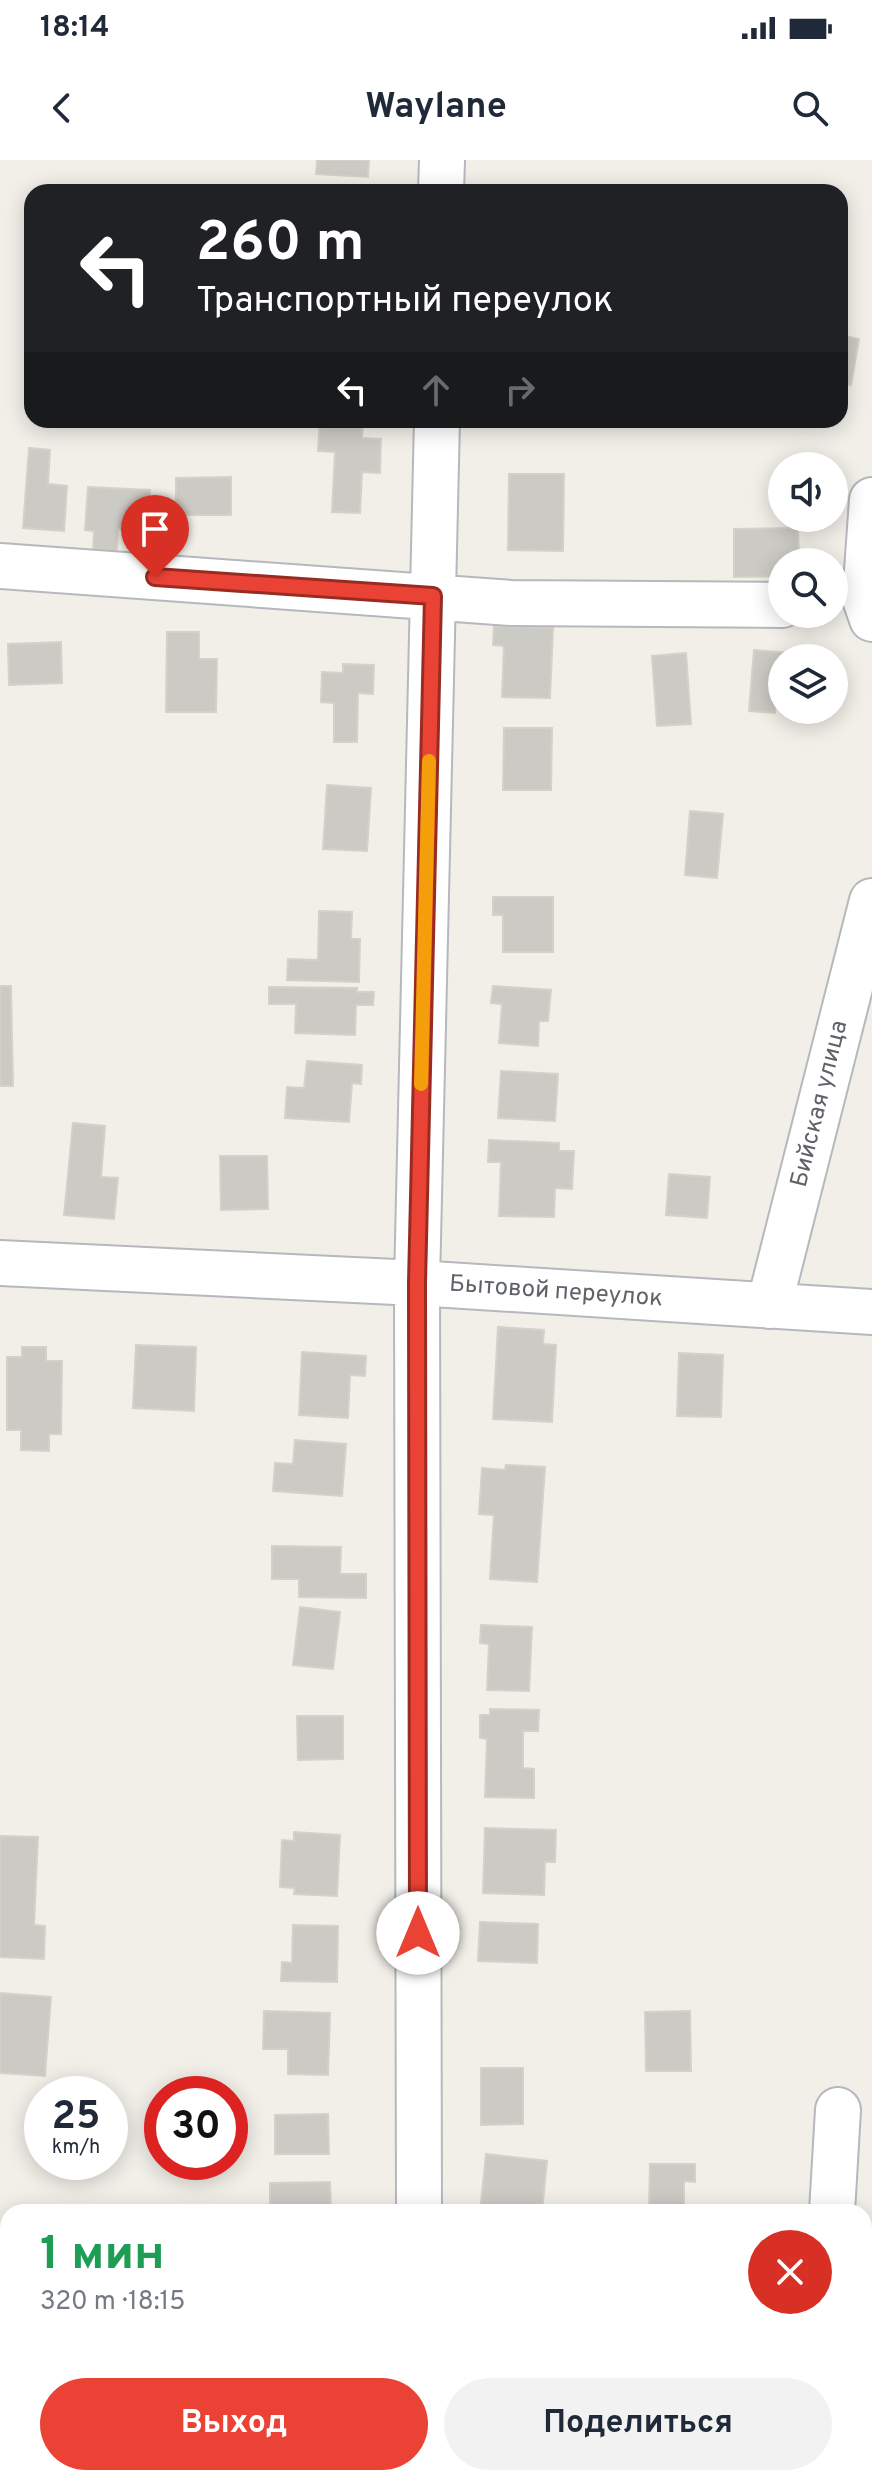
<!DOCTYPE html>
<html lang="ru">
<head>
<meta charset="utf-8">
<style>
  body { margin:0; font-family:Overpass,sans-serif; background:#f2f2f3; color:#1f2937; height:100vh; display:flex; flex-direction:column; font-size:30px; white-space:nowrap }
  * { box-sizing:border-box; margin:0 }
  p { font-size:26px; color:#747a83 }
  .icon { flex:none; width:44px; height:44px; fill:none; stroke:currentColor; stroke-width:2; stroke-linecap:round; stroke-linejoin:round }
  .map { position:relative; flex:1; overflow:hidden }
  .drawer { position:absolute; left:0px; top:2044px; width:872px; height:282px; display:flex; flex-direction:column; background:#fff; border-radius:24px 24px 0 0; box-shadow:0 4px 20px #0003 }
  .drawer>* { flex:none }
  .banner { position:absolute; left:24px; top:24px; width:824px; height:244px; border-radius:24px; box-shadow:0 4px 20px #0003; background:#202124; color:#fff; overflow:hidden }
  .buttons { position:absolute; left:768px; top:292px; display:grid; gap:16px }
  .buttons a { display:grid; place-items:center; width:80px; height:80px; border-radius:50%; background:#fff; box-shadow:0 4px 20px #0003; font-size:40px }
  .speed { position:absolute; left:24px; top:1916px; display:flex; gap:16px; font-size:40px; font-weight:700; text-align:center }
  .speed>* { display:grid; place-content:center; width:104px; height:104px; border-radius:50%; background:#fff; box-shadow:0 4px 20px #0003; line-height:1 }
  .speed small { font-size:20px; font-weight:400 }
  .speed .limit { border:12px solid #d22; background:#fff; color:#111 }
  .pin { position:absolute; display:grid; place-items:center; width:68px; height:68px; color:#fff; margin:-82px -34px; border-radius:50% 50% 50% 0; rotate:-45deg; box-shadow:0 0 8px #0007 }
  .pin .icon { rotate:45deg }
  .me { position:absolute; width:88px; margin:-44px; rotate:0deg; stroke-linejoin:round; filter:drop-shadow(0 0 6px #0008) }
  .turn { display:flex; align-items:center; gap:28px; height:168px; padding:0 40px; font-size:36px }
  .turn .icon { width:104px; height:104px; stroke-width:2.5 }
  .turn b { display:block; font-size:56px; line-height:68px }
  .lanes { display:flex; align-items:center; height:76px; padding:0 40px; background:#0003; justify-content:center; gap:40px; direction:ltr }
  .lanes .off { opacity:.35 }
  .round { display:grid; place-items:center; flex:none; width:84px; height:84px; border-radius:42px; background:#f2f2f3 }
  .summary { display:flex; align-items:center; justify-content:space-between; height:136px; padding:0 40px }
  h1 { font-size:48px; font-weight:700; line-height:60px; color:#1e9e55 }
  .cta { display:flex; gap:16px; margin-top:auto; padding:16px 40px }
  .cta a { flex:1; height:92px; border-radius:48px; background:#ea4335; color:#fff; font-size:32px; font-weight:700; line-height:92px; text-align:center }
  .cta a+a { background:#f2f2f3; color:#1f2937 }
  .status { display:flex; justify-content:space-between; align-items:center; height:56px; padding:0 40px; background:#fff; direction:ltr }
  .status svg { height:22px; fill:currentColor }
  header { display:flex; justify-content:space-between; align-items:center; height:104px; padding:0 40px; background:#fff; font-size:36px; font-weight:700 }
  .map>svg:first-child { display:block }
  .building { fill:#cccac5; stroke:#d6d1c6; stroke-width:2 }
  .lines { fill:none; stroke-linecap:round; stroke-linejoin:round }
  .minor-casing { stroke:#b5b8bc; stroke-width:48 }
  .minor { stroke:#fff; stroke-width:44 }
  .route-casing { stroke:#982c22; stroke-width:20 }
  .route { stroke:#ea4335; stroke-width:14 }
  .slow { stroke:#f59e0b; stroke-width:14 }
  .labels { text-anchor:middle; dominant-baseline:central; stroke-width:6; stroke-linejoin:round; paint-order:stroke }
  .street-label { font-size:24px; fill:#5f6368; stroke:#fff }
</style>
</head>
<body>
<div class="status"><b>18:14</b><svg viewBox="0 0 49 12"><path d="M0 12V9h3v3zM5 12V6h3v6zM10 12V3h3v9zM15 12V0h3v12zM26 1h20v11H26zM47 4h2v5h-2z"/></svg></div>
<header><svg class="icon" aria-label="back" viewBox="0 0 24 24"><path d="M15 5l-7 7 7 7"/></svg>Waylane<svg class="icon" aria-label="search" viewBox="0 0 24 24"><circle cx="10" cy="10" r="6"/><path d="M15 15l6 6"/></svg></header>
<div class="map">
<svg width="872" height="2325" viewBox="0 0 872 2325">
  <rect width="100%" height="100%" fill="#f1efe8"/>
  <path class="building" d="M317,0H369L368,17L316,14Z
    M513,25L565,27V32H512Z
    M840,175L859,179L851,225L840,223Z
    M320,260H363L362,278L381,279L380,313L362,312L360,353L332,352L335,292L318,291Z
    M29,288L50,290L48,324L67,326L64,371L23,368Z
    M509,314H564L563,391L508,390Z
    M231,317V355H176V318Z
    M88,327L150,330L148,370L118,369L117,392H93L94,371L85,370Z
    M798,368L799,402H782V416L734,417V369Z
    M494,466L553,468L550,538L502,537L504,486L493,485Z
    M167,472H199V499H217L216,552H166Z
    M61,482L62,523L9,525L8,484Z
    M754,490L792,493V498H782V511L778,510L775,553L749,551Z
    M686,493L691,564L657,566L652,496Z
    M343,504L374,505L373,534L358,533L357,582H334V543L321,542L322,512L343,513Z
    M504,568H552L551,630H503Z
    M327,625L371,628L367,691L323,689Z
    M690,651L723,654L717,718L685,715Z
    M493,737H553V792H503V755H493Z
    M319,751L352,752L351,779H360L359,822L287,820L288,799L318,800Z
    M0,826H11L13,926H0Z
    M493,826L551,830L548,861H539L538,886L499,883L502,844L491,843Z
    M269,827L357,828V832H374L373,845H356L355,875L295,873L296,844H269Z
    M307,901L362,905L361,924L352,923L349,962L285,958L287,927L304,928Z
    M501,911L558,914L555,961L498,958Z
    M73,963L105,966L101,1017L118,1018L114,1059L64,1055Z
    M489,980L559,983V991H574L572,1029L555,1028L554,1057L499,1056L501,1002H488Z
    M220,996H267L268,1049L221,1050Z
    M669,1014L710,1017L707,1058L666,1055Z
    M498,1167L544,1170L543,1184L556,1185L552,1262L493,1259Z
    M136,1185L196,1187L194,1251L133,1248Z
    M22,1187H46V1201H62L61,1274H49V1291L21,1290V1270H7V1197H22Z
    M302,1192L366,1196L365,1216L350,1215L348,1258L299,1255Z
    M679,1193L723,1195L721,1257L677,1256Z
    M295,1280L346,1284L342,1336L273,1331L275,1303L293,1304Z
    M506,1305L545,1307L537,1422L490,1419L494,1355L479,1354L482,1308L505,1310Z
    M272,1386L341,1387L340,1414H366V1438L299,1437V1419H272Z
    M300,1447L340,1452L333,1509L293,1505Z
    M481,1465L532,1467L529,1531L487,1530L489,1484L480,1483Z
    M490,1549L539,1550L538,1571H523V1608L534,1609V1638L485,1637L487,1579L480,1578V1555H490Z
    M297,1556H343V1599L298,1600Z
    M485,1668L556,1670L555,1702H545L544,1735L483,1733Z
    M294,1672L340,1675L337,1736L294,1734L295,1728L280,1727L282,1680L294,1681Z
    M0,1676L38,1677L34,1765L45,1766L44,1799L0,1797Z
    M480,1762L538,1764L537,1803L478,1801Z
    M293,1765L338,1766L337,1822L281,1821L282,1802L292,1803Z
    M0,1833L51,1837L45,1916L0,1913Z
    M264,1851L330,1853L328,1915L288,1914V1889H263Z
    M690,1851L691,1911H646L645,1852Z
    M481,1908H523V1964L481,1965Z
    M328,1954L329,1994H275V1955Z
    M486,1994L547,2001L542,2052H480Z
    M650,2004H695V2022L684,2021V2052H649Z
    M330,2022L331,2052H270V2023Z
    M0,2072H8V2124L0,2123Z"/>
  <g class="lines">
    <defs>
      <path id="minor" d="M441,32L442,0
        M872,340L865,439L872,459
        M0,406L511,443L782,445
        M0,1103L417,1123L872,1152
        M769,1146L872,741
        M419,2052L417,1123L437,260
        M832,2052L838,1950
        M0,2218H8
        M420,2318V2325
        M797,2325L799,2318"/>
    </defs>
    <use href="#minor" class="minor-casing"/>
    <use href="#minor" class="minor"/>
  </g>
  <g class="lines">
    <defs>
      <path id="route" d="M155,417L433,436L417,1123L418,1773"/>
    </defs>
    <use href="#route" class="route-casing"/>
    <use href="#route" class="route"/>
    <path class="slow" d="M421,924L429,601"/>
  </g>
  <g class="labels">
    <g class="street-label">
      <text transform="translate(820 944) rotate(-76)">Бийская улица</text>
      <text transform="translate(556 1132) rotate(4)">Бытовой переулок</text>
    </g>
  </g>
</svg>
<div class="buttons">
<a><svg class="icon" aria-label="sound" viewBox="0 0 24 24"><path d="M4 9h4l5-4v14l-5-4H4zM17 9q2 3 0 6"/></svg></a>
<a><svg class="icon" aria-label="search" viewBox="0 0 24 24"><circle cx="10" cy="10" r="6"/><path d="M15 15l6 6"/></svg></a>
<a><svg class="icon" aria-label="layers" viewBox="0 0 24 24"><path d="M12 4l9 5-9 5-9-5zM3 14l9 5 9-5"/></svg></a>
</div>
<div class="speed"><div>25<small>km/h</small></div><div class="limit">30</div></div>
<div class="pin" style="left:155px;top:417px;background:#d93025"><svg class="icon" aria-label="arrive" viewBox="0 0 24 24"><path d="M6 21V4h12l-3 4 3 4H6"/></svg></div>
<svg class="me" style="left:418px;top:1773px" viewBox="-20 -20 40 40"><circle r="19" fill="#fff"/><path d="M0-13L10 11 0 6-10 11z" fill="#ea4335"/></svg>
<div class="banner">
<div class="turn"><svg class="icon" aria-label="left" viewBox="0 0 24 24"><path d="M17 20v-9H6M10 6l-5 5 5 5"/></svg><div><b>260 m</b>Транспортный переулок</div></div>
<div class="lanes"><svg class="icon" aria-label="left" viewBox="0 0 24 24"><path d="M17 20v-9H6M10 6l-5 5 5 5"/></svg><svg class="icon off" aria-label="ahead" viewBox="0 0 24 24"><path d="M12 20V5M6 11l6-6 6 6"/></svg><svg class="icon off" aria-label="right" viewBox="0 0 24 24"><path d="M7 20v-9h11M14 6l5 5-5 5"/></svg></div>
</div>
<section class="drawer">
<div class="summary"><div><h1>1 мин</h1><p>320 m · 18:15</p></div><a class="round" style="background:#d93025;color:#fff"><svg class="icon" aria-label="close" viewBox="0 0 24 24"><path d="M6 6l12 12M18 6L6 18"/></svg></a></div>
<div class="cta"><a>Выход</a><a>Поделиться</a></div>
</section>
</div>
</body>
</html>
